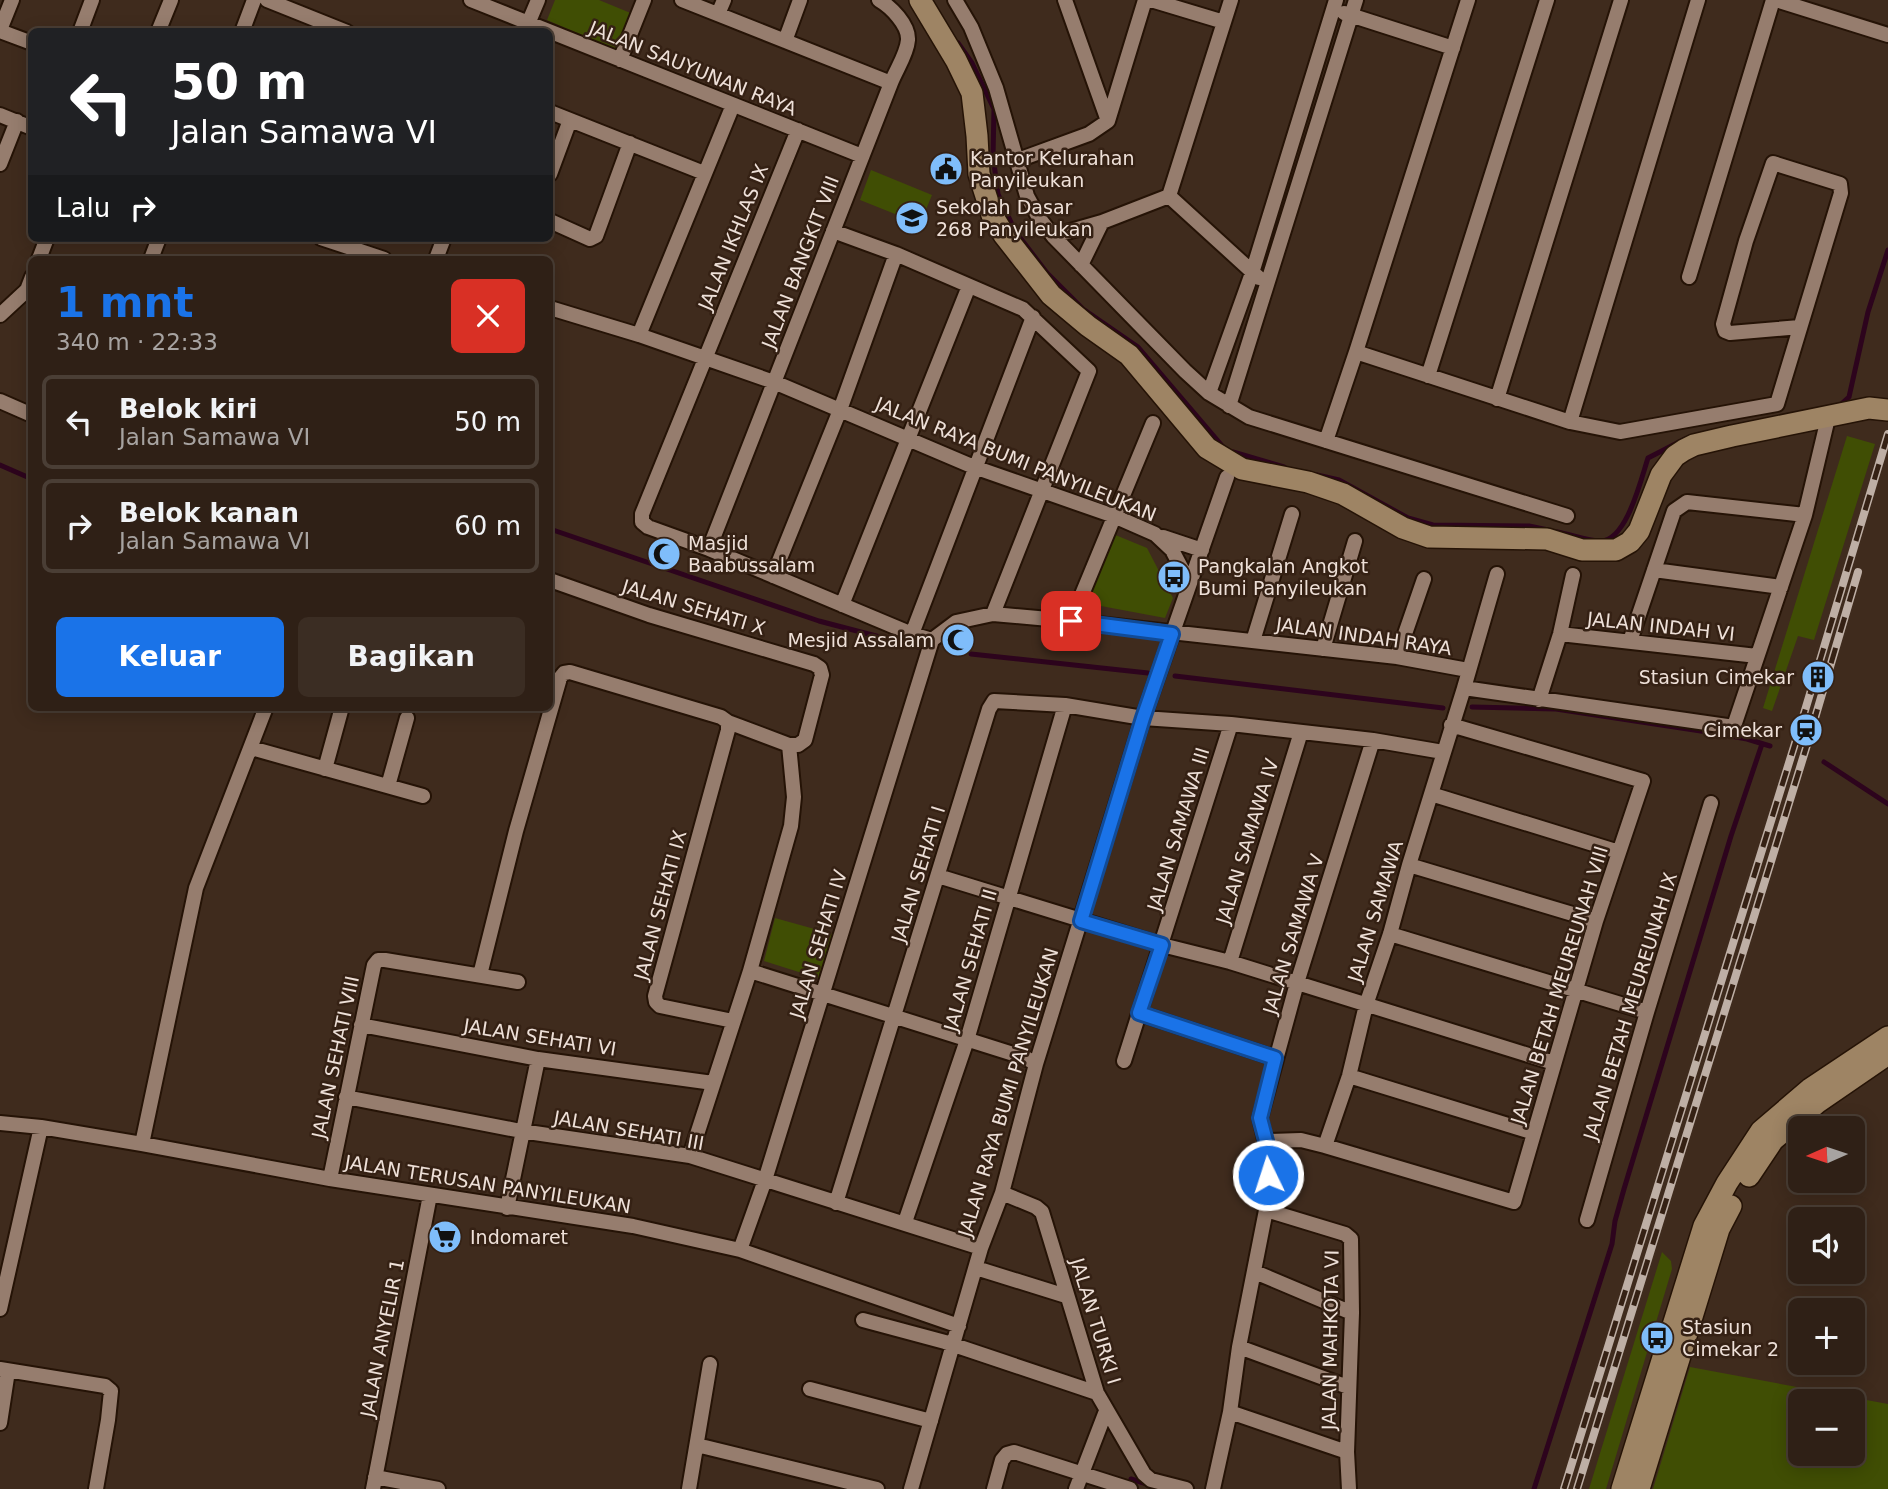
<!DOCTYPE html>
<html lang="id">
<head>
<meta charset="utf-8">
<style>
  body { margin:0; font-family:"DejaVu Sans",sans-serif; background:#3b2d23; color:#f1f3f6; height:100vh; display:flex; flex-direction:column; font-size:26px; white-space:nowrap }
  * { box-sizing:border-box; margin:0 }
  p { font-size:23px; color:#a7a3a1 }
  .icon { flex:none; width:38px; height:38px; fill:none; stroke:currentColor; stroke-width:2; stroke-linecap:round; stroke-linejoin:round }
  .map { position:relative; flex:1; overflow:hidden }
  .side { position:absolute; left:28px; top:256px; width:525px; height:455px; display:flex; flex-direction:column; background:#2f2016; border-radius:10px; box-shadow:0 4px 18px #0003,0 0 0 2px #4a3e35 }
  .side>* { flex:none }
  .guide { position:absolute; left:28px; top:28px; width:525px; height:214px; border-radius:10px; box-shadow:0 4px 18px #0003,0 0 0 2px #4a3e35; background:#202124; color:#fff; overflow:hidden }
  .needle { width:46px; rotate:267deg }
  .buttons { position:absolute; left:1788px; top:1116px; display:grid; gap:14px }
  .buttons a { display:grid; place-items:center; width:77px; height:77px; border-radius:10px; background:#2f2016; box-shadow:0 4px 18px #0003,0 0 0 2px #4a3e35; font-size:35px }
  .pin { position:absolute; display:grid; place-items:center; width:60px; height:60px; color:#fff; margin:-30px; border-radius:14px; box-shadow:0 4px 10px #0006 }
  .me { position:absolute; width:77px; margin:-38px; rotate:356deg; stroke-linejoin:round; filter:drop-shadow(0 0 5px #0008) }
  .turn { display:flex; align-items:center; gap:24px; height:147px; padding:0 28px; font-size:32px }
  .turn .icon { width:91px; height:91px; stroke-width:2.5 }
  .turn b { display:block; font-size:49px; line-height:60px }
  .then { display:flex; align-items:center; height:66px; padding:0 28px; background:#0003; gap:14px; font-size:26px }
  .round { display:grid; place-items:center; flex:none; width:74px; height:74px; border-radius:10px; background:#3b2d23 }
  .headline { display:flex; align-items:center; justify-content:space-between; height:119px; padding:0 28px }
  h1 { font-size:42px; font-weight:800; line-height:52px; color:#1a73e8 }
  .button { display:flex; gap:14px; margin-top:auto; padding:14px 28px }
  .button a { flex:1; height:80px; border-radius:10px; background:#1a73e8; color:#fff; font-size:28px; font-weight:800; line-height:80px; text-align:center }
  .button a+a { background:#3b2d23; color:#f1f3f6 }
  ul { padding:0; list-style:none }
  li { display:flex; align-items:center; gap:21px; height:94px; margin:0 14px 10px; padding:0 14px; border:4px solid #4a3e35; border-radius:10px }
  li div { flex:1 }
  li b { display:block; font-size:26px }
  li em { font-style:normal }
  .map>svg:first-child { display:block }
  .green { fill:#404e04; fill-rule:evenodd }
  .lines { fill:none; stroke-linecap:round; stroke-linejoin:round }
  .stream { stroke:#2d041d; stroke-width:5 }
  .street-casing { stroke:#251306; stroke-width:18 }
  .secondary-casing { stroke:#251306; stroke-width:24 }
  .street { stroke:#967d6e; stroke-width:14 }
  .secondary { stroke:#9e8464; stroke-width:21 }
  .rail-casing { stroke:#beafa5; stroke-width:8 }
  .rail { stroke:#352114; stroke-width:5; stroke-dasharray:16; stroke-linecap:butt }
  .route-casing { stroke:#114b97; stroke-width:18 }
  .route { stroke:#1a73e8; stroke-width:12 }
  .labels { text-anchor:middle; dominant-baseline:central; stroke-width:5; stroke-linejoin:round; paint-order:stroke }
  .street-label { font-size:19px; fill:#eee0d8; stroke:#352114 }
  .poi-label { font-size:19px; fill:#eee0d8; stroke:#352114; text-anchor:start }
</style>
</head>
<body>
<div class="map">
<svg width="1888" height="1489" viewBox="0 0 1888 1489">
  <rect width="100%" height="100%" fill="#3f2b1d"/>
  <path class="green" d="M555,0H599L633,14L619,51L547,20Z
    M871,170L932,195L920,224L860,200Z
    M1847,436L1875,444L1814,640L1798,636L1772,711L1763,708Z
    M1113,534L1147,548L1173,598L1165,618L1085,603Z
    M775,918L836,935L824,980L764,961Z
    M1662,1252L1671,1261L1672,1269L1606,1489H1589Z
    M1690,1367L1888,1404V1489H1653ZM1801,1402H1853V1454H1801Z"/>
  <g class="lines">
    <path class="stream" d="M958,43L972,63L994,109L993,156L998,194L1015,231L1047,273L1083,309L1138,347L1224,448
      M1838,407L1849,397L1868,312L1888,250
      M1233,452L1284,467
      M0,465L32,479
      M1317,475L1339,480L1408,518L1433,525L1529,526L1548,530
      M550,529L819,621L918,647
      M1557,532C1570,534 1587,541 1601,541C1627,540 1641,479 1648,458L1685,439
      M971,654L1148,673
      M1175,676L1443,708
      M1472,707L1556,709L1714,733L1747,739L1770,746
      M1824,762L1888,804
      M1131,1479L1147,1484
      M1534,1489L1612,1244L1615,1221L1624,1189L1731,836L1762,744"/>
    <defs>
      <path id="street" d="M267,0L347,32
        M471,0L862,156
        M682,0L891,83L709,549
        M879,0C891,7 909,25 908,40C907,54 896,70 891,83
        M955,0L971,27L996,88L1027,196L1039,218L1053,236L1185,371L1209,393L1249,417L1567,516
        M1065,0L1108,121
        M1151,0L1224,22
        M1468,0L1356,352L1570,422L1698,0
        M1776,0L1888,35
        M1344,13L1453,48
        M718,14L724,0
        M0,30L12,0
        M0,31L32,43
        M525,31L538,0
        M80,32L92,0
        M158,32L171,0
        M242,32L254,0
        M785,41L800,0
        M620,60L644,0
        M550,112L704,173
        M0,115L32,128
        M798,130L642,514V522L648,527L709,549L912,634L932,640
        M1018,160L1089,134L1108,121L1145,0
        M0,164L17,121
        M550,174L570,120
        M1169,196L1259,278
        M550,221L590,239L596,236L630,143
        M833,231L896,254L1023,309L1089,371L993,614
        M1053,236L1102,222
        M321,238L384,259
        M39,259L47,238
        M151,259L159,238
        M436,259L444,238
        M1081,265L1102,222L1169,196L1231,0
        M1689,277L1773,0
        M550,308L639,335L774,382L974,467L1114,516L1155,534L1172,550L1182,569L1187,592
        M0,315L27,290L32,277
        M639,335L733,105
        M1428,376L1547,0
        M1209,393L1252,273L1336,0
        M1497,399L1621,0
        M0,401L32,415
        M1229,406L1356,0
        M1570,422L1620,432L1777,404L1841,193L1840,184L1773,163L1746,241L1723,324L1725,331L1730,333L1800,327
        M1326,441L1356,352
        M1163,537L1202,550
        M1654,570L1781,587
        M1497,574L1464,688L1734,727
        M773,576L840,410L896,254
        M550,580L649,615L814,664L820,668L822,675L805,740L798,745H789L728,722
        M842,605L969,286
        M1071,621L1153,423
        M912,634L1033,317
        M1560,634L1757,656
        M932,640L956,622L993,614L1071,621L1397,657L1468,670
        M1253,641L1292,514
        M1630,641L1674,511L1687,502L1805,515
        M1323,649L1355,541
        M1397,657L1424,579
        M1539,700L1560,634L1573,575
        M1734,726L1805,515L1828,418
        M251,748L423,796
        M325,769L342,707
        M388,786L407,718
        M1431,794L1619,852
        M1409,865L1596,921
        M938,876L1162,945L1230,962L1554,1063
        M1390,934L1647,1012
        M1230,962L1301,732
        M750,971L1026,1058L1036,1064
        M480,975L516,831L560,678L564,673L570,672L721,717L728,722V730L655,996L656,1002L660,1006L733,1021
        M1139,1013L1275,1058
        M361,1025L538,1059L713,1083
        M1124,1061L1231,724
        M1349,1076L1534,1133
        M346,1097L521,1131L690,1156L981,1248
        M0,1123L41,1127L142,1144L330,1179L633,1226L740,1250L959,1326
        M1266,1141L1301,1140L1325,1146L1514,1202L1596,921L1643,781L1451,725
        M142,1144L196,888L266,707
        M1325,1146L1349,1076L1366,1005L1390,934L1409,865L1464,688
        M690,1156L750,971L791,826L794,797L789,745
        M330,1179L374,965L378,960H385L518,982
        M1002,1193L1036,1207L1042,1212L1097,1393L1144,1474L1151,1480L1186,1489
        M836,1203L989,709L994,701L1065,705L1143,718L1231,724L1373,740L1443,752
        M507,1208L538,1059
        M1266,1210L1345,1234L1351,1239L1352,1313L1347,1452L1349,1489
        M1587,1220L1647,1012L1711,803
        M905,1222L967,1040L1065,705
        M740,1250L765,1180L932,640
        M976,1268L1066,1296
        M1255,1272L1352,1313
        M0,1309L41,1127
        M863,1320L945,1342L1097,1393
        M1239,1347L1348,1387
        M0,1369L105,1386L111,1391L108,1420L96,1489
        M810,1389L931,1421
        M1230,1412L1347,1452
        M0,1423L8,1371
        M705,1447L877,1489
        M375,1477L438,1489
        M373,1489L430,1195
        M689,1489L710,1364
        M911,1489L981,1248L1002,1193L1036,1064L1143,718L1227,477
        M994,1489L1002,1460L1007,1454L1014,1452L1130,1489
        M1076,1489L1106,1411
        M1213,1489L1230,1412L1239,1347L1266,1210L1268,1152L1260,1118L1297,983L1373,740"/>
      <path id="secondary" d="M920,0L956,60L972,93L977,136L979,174L992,215L1004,235L1051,295L1088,326L1129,355L1207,448L1242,469L1308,482L1343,494L1403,528L1429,537L1547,539L1582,550H1616L1630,542L1639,531L1661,475L1675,456L1684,450L1694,445L1732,436L1869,408L1888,410
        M1749,1176L1773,1140L1818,1102L1888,1054
        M1622,1489L1704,1226L1727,1183L1761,1131L1810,1089L1888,1037
        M1639,1489L1719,1229L1731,1206"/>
    </defs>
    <use href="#street" class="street-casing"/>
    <use href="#secondary" class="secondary-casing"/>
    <use href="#street" class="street"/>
    <use href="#secondary" class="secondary"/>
    <defs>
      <path id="rail" d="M1564,1489L1797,737L1888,434
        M1577,1489L1807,745L1858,572"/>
    </defs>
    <use href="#rail" class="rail-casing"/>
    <use href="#rail" class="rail"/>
  </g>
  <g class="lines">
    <defs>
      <path id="route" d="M1071,621L1172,634L1143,718L1081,921L1162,945L1139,1013L1275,1058L1260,1118L1266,1141L1268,1175"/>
    </defs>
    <use href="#route" class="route-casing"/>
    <use href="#route" class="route"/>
  </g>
  <defs>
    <symbol id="civic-disc" viewBox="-11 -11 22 22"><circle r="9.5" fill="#7fbdfa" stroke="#352114"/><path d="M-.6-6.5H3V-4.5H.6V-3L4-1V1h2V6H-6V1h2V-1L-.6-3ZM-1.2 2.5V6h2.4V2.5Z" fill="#111"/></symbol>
    <symbol id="school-disc" viewBox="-11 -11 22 22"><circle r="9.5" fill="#7fbdfa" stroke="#352114"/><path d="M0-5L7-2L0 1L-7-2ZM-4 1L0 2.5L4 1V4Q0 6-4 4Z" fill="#111"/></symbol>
    <symbol id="mosque-disc" viewBox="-11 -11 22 22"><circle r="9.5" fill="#7fbdfa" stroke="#352114"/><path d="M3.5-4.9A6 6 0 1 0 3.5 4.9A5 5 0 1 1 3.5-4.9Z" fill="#111"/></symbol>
    <symbol id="bus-disc" viewBox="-11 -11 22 22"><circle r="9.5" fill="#7fbdfa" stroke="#352114"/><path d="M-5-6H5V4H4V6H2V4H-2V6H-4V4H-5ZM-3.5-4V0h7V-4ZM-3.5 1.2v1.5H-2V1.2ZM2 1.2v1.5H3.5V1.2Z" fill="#111"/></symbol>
    <symbol id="building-disc" viewBox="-11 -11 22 22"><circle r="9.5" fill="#7fbdfa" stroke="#352114"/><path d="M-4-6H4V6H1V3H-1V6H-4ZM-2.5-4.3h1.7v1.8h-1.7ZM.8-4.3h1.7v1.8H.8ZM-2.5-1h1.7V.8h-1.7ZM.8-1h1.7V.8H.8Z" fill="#111"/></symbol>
    <symbol id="station-disc" viewBox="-11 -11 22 22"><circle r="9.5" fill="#7fbdfa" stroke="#352114"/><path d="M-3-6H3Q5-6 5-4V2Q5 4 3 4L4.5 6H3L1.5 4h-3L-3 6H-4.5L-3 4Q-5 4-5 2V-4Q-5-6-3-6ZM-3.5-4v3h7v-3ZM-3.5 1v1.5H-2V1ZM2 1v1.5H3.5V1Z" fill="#111"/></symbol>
    <symbol id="supermarket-disc" viewBox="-11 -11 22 22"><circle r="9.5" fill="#7fbdfa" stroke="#352114"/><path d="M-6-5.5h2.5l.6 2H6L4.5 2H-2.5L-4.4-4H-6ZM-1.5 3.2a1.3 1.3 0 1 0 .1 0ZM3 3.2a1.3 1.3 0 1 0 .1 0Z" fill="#111"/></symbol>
  </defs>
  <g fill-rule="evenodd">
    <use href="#civic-disc" x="927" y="150" width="38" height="38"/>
    <use href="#school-disc" x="893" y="199" width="38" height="38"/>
    <use href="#mosque-disc" x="645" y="535" width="38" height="38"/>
    <use href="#bus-disc" x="1155" y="558" width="38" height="38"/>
    <use href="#mosque-disc" x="939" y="621" width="38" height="38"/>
    <use href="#building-disc" x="1799" y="658" width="38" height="38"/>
    <use href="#station-disc" x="1787" y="711" width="38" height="38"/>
    <use href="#supermarket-disc" x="426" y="1218" width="38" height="38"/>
    <use href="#bus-disc" x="1638" y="1319" width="38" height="38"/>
  </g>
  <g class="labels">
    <g class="street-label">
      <text transform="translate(693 68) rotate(22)">JALAN SAUYUNAN RAYA</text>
      <text transform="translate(733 237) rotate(-68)">JALAN IKHLAS IX</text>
      <text transform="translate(800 262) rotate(-69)">JALAN BANGKIT VIII</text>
      <text transform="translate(1016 459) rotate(22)">JALAN RAYA BUMI PANYILEUKAN</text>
      <text transform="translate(694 607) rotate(17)">JALAN SEHATI X</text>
      <text transform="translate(1661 626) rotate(6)">JALAN INDAH VI</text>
      <text transform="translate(1364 636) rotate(8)">JALAN INDAH RAYA</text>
      <text transform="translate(1178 829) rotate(-73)">JALAN SAMAWA III</text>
      <text transform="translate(1247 841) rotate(-73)">JALAN SAMAWA IV</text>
      <text transform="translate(918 874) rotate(-73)">JALAN SEHATI I</text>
      <text transform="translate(660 905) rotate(-75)">JALAN SEHATI IX</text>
      <text transform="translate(1375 911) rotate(-73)">JALAN SAMAWA</text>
      <text transform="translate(1293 934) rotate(-73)">JALAN SAMAWA V</text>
      <text transform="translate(818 944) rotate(-73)">JALAN SEHATI IV</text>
      <text transform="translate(970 960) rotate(-74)">JALAN SEHATI II</text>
      <text transform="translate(1559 985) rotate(-73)">JALAN BETAH MEUREUNAH VIII</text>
      <text transform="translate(1630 1006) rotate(-73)">JALAN BETAH MEUREUNAH IX</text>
      <text transform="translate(540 1037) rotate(9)">JALAN SEHATI VI</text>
      <text transform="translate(335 1057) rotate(-78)">JALAN SEHATI VIII</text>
      <text transform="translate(1008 1092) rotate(-73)">JALAN RAYA BUMI PANYILEUKAN</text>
      <text transform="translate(629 1130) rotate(10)">JALAN SEHATI III</text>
      <text transform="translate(488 1184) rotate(9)">JALAN TERUSAN PANYILEUKAN</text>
      <text transform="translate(1096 1321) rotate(73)">JALAN TURKI I</text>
      <text transform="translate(382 1338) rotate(-79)">JALAN ANYELIR 1</text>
      <text transform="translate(1330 1340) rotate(-89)">JALAN MAHKOTA VI</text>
    </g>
    <g class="poi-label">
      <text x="970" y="158">Kantor Kelurahan<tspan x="970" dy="22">Panyileukan</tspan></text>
      <text x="936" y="207">Sekolah Dasar<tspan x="936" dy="22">268 Panyileukan</tspan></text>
      <text x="688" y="543">Masjid<tspan x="688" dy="22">Baabussalam</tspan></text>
      <text x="1198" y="566">Pangkalan Angkot<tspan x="1198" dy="22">Bumi Panyileukan</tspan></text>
      <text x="934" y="640" text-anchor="end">Mesjid Assalam</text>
      <text x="1794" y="677" text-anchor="end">Stasiun Cimekar</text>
      <text x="1782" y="730" text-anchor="end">Cimekar</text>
      <text x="470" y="1237">Indomaret</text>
      <text x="1682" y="1327">Stasiun<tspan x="1682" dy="22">Cimekar 2</tspan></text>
    </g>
  </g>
</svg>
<div class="buttons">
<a><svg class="needle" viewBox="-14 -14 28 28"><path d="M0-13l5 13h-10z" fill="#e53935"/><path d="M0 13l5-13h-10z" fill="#a7a3a1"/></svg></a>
<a><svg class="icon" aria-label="sound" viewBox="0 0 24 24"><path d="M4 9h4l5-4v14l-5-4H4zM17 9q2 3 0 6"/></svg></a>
<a>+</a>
<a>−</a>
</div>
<div class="pin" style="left:1071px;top:621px;background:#d93025"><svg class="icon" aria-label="arrive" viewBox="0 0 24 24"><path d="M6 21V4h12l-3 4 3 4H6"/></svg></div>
<svg class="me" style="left:1268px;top:1175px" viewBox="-20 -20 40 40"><circle r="17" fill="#1a73e8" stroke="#fff" stroke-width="3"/><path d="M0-11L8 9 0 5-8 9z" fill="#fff"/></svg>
<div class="guide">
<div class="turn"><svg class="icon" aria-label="left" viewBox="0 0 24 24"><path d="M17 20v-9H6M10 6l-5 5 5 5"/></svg><div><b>50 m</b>Jalan Samawa VI</div></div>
<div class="then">Lalu<svg class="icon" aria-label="right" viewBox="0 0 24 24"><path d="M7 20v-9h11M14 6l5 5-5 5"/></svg></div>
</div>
<section class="side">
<div class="headline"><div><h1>1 mnt</h1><p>340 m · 22:33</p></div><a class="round" style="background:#d93025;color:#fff"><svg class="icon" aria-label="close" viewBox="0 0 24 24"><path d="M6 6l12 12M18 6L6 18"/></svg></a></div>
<ul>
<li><svg class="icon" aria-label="left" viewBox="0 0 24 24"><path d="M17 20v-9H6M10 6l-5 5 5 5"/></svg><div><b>Belok kiri</b><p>Jalan Samawa VI</p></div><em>50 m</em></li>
<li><svg class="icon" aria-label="right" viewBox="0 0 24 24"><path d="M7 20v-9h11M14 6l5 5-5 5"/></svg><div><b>Belok kanan</b><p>Jalan Samawa VI</p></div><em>60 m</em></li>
</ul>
<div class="button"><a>Keluar</a><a>Bagikan</a></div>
</section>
</div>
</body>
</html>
